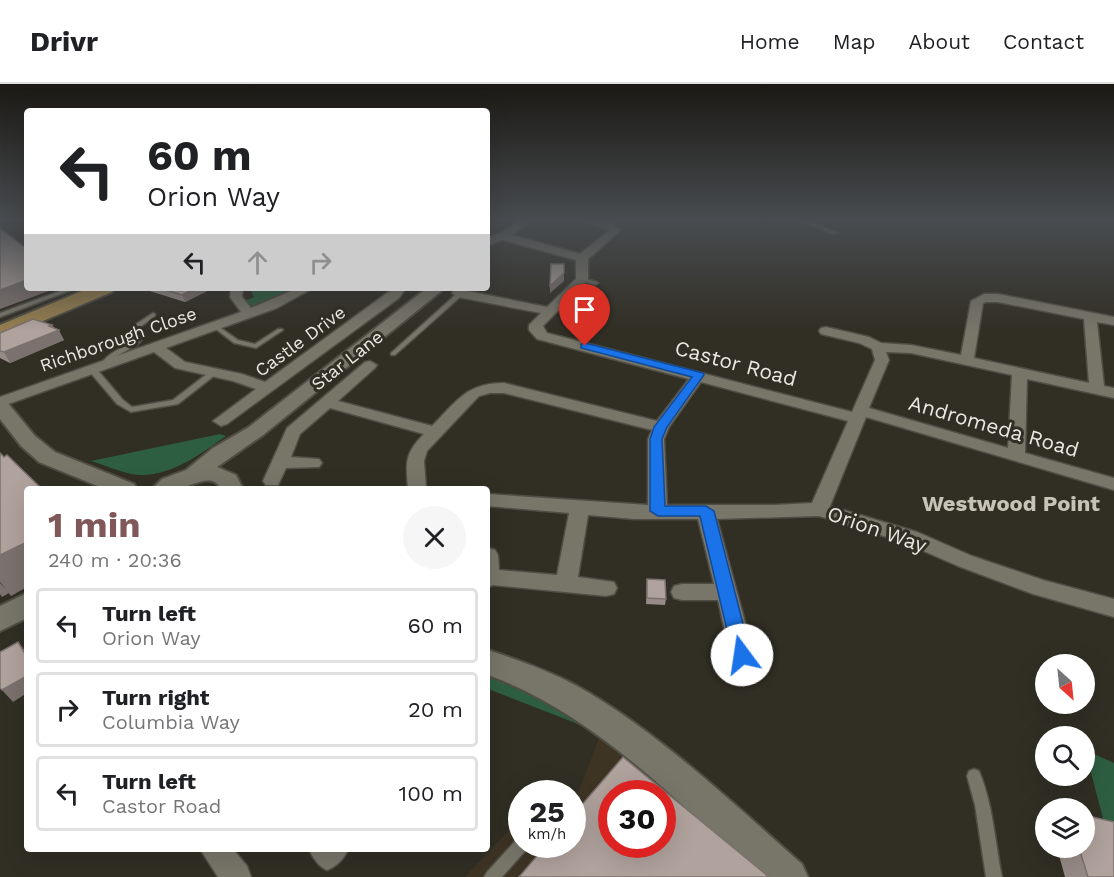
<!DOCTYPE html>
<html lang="en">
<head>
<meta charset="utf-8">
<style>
  body { margin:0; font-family:"Work Sans",sans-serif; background:#f6f6f6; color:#202124; height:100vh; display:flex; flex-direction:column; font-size:22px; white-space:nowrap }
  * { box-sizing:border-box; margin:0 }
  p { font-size:20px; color:#757577 }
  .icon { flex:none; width:33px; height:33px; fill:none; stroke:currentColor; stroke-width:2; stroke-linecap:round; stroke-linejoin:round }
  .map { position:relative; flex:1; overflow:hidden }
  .sheet { position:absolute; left:24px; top:402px; width:466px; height:366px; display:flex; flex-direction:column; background:#fff; border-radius:6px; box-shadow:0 6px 24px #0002 }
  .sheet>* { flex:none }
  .guide { position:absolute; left:24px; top:24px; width:466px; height:183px; border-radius:6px; box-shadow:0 6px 24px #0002; background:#fff; color:#202124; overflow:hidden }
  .needle { width:39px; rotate:153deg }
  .buttons { position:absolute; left:1035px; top:570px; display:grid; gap:12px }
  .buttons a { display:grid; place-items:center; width:60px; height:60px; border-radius:50%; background:#fff; box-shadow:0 6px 24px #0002; font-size:30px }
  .speed { position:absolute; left:508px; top:696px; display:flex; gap:12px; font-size:30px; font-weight:700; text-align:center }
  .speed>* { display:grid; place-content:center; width:78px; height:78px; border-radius:50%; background:#fff; box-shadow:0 6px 24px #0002; line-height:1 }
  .speed small { font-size:15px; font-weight:400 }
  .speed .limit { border:9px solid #d22; background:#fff; color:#111 }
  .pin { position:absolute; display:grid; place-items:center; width:51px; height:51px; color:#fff; margin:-62px -26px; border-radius:50% 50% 50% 0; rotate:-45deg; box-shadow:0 0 6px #0007 }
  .pin .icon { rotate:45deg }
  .me { position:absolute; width:66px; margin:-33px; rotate:346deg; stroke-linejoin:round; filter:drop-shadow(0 0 4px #0008) }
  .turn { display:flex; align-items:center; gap:21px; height:126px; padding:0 24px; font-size:27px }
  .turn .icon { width:78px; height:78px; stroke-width:2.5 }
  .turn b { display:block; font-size:42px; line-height:51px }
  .lanes { display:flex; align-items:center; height:57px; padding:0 24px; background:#0003; justify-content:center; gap:30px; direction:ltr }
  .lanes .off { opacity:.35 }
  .round { display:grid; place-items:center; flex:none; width:63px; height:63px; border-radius:32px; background:#f6f6f6 }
  .headline { display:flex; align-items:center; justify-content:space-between; height:102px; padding:0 24px }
  h1 { font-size:36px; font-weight:700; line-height:45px; color:#80585a }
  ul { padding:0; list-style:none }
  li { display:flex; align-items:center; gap:18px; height:75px; margin:0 12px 9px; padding:0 12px; border:3px solid #e0e0e0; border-radius:6px }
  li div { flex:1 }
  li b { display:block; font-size:22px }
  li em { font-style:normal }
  header { display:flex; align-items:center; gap:36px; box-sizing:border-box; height:84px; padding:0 30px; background:#fff; border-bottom:2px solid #e0e0e0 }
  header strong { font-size:28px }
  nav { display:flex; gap:33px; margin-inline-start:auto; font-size:21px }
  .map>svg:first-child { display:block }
  .industrial { fill:#3d3424; fill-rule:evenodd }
  .green { fill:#2e5e41 }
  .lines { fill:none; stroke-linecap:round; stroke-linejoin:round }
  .service-casing { stroke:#4f4d44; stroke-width:3 }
  .minor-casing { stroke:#4f4d44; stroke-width:3 }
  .tertiary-casing { stroke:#4f4d44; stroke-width:4 }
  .primary-casing { stroke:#4f4d44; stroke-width:4 }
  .service { fill:#787569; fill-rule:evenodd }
  .minor { fill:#787569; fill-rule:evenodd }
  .tertiary { fill:#787569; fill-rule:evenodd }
  .primary { fill:#947d4f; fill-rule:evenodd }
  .wall { fill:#978b87 }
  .shaded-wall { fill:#7b716e }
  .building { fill:#b0a29d; stroke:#7b716e; stroke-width:1.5; fill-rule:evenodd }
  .route { fill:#1a73e8; stroke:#114b97; stroke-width:1.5 }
  .labels { text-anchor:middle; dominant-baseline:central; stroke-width:6; stroke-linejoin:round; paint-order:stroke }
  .far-street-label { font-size:18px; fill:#eae8e2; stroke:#312e24 }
  .street-label { font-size:21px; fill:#eae8e2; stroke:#312e24 }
  .neighbourhood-label { font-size:22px; font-weight:bold; fill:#c7c3b7; stroke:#312e24 }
</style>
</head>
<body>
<header>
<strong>Drivr</strong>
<nav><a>Home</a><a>Map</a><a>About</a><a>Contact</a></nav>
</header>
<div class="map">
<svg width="1114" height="793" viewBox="0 0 1114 793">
  <rect width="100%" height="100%" fill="#312e24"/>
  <path class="industrial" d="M601,649L771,793H465L522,732V760H573V722ZM612,710H663V760H612Z"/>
  <path class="green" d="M241,204H299L251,226L244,217L254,213L250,205Z
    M220,350L226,352C199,371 167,396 131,390C118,387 104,381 91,377Z
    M488,588L527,602L601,649L488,605Z
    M1085,666L1114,679V776Z"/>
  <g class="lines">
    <defs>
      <path id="service" d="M798,136H806L838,149L833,150Z
        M582,194L597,198L598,199L595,201L580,197L579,196Z
        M68,204H77L0,233V229Z
        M456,208L461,209L459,214L395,271H391V269L454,212Z
        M153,229L155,230V232L140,243L139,246L145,252L137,261L113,274L111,277L113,280L112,282H106L103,277C113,265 128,263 138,252L133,246L135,241Z
        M215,240L238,256L255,260L278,245H282L283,246L256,264L234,259L213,243V241Z
        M89,283H95L123,316L132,323L173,316L212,286H218L219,288L178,320L131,328L117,320L89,287Z
        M974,685L979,687C993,720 995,758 1002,793H986L975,721L967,692L969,687Z
        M522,753V760H529L527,765L502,793H484L487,788L517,755Z
        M309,765H325L328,768L331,765H348C345,774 336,783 327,786C319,783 312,773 309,765Z"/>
      <path id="minor" d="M520,136H532L512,151L580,170L610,146L579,136L611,139L621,146L588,175V196L543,242L547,249L852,328L875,276L872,265L859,259L821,250L819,247L821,244L826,243L869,253L881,259L911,261L961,271L971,217L984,210H998L1114,233V241L1097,238L1104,302L1114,304V314L1027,295L1025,369L1114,394V406L866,333L830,422L917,448L972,472L1043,496L1114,515V533L1033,510L958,482L903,458L819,432L717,435L754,571L750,578L742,581L734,578L730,571L718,516H682L674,514L671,508L674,502L682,500H714L698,435H634L588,431L578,493L614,498L617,504L614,510L606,512L493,501L488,503V464L495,466L498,471L499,486L557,491L569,429L488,422V410L648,421V355L652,346L504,309H490L479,312L427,367L424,377L426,405H408C406,379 404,370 424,350L330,324L300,350L291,373L319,375L322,379L319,383L286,384L278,401H266L263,397L287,344L365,278L370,277L377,281L375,284L338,317L432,342C457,317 466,299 504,299L657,337L689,295L537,255L529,246V241L541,229L458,213L452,209L456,204H469L467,207L547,223L576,195V176L503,156L488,161V154L503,148ZM986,218H998L1084,235L1089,299L974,274L983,219ZM886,268L911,269L1012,291L1008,364L869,324L889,276ZM701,298L848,337L812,419L774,421H667L664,355L669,343Z
        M231,204H243L242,213L251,224L298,204H313L277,224L166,264L185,278L242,290L265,298L394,204H406L399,214L227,340L221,342L213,337L256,305L233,297L175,284L154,268L0,323V313L241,228L230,213Z
        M200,765H233L247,782L251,793H218Z"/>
      <path id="tertiary" d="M427,204H445L263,351L217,383L236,391L243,405H221C213,388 194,401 181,404C173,407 161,405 152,405L162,395L186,386L213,364L249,343Z
        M0,316L7,318L35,352L55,368L134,400L137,405H105L39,378L21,362L0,335Z
        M27,509V534L0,547V522Z
        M488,566C518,576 549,587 577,602C656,646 734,720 802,780L808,793H761C679,719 593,629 488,591Z"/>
      <path id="primary" d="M89,204H115L112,208L0,255V241Z"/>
    </defs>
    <use href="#service" class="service-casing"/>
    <use href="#minor" class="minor-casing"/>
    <use href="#tertiary" class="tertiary-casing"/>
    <use href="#primary" class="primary-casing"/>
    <use href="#service" class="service"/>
    <use href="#minor" class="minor"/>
    <use href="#tertiary" class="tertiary"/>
    <use href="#primary" class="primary"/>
  </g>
  <path class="wall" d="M140,204H221L217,206L213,204L185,218Z
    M52,241L64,256L10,279L0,274V249Z
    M647,495L666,515L665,521L646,520Z
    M1057,764H1084L1114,793H1065Z"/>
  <path class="shaded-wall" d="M564,189V197L550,209V202Z
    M27,196V204H57L0,225V206Z
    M196,204H213L185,218L182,211Z
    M52,241L55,248L59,246L64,256L10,279L4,268Z
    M27,458V503L11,512L0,498V471Z
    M0,499L9,509L2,513L0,510Z
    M18,558L27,569V573Z
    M27,592V609L13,618L2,606Z"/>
  <path class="building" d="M0,144L27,165V196L0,206Z
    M551,180H564V189L550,202Z
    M160,204H196L182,211Z
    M33,235L52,241L49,242L59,246L4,268L0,267V249Z
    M0,369L4,373L7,371L42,405H27V458L0,471Z
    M647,495L665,496L666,515L647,514Z
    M18,558L27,573V592L2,606L0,604V568Z
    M623,673L769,793H519L547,760H573V731ZM612,710H663V760H612Z
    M1084,731L1114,738V793H1088L1079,764H1084Z"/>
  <linearGradient id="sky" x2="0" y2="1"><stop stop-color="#1b1914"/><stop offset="0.55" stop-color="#484c50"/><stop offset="1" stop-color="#484c50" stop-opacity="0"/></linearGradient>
  <rect width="1114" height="247" fill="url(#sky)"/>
  <path class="route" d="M585,259L703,289L704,291L667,343L662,355L665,422H706L714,427L751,571L748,577L742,579L736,577L733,571L700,432H658L650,427V355L654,343L692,293L581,264V260Z"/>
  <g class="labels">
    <g class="far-street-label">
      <text transform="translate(118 255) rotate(-19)">Richborough Close</text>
      <text transform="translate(300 257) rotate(-36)">Castle Drive</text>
      <text transform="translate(347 276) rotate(-38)">Star Lane</text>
    </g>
    <g class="street-label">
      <text transform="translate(736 279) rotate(15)">Castor Road</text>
      <text transform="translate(994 342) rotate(16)">Andromeda Road</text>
      <text transform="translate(877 445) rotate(19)">Orion Way</text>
    </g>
    <g class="neighbourhood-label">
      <text x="1011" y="419">Westwood Point</text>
    </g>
  </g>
</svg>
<div class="buttons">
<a><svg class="needle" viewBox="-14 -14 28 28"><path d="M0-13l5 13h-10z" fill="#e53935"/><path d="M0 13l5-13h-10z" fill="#757577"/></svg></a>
<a><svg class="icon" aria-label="search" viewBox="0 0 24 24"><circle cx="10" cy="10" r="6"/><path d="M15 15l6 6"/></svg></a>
<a><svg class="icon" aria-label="layers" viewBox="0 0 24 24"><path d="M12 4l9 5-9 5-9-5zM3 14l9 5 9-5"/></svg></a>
</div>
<div class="speed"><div>25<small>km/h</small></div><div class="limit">30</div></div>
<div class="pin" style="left:585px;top:262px;background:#d93025"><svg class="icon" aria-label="arrive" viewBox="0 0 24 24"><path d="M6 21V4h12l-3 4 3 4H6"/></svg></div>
<svg class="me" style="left:742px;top:571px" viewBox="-20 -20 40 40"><circle r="19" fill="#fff"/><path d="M0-13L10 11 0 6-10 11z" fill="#1a73e8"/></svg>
<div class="guide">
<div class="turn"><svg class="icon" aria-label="left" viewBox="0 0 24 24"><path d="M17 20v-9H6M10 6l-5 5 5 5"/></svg><div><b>60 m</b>Orion Way</div></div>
<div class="lanes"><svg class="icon" aria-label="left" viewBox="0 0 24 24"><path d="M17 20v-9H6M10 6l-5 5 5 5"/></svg><svg class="icon off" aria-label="ahead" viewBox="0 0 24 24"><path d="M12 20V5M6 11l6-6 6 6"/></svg><svg class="icon off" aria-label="right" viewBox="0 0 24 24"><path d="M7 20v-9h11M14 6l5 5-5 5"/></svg></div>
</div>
<section class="sheet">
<div class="headline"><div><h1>1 min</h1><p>240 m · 20:36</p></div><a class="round"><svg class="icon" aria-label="close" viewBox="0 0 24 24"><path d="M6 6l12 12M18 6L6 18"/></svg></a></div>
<ul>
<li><svg class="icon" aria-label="left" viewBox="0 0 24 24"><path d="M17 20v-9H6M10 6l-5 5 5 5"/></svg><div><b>Turn left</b><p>Orion Way</p></div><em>60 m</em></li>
<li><svg class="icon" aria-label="right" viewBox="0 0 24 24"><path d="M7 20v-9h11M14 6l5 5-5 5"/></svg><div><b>Turn right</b><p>Columbia Way</p></div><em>20 m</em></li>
<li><svg class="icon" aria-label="left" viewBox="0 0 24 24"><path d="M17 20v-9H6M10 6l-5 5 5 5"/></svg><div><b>Turn left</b><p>Castor Road</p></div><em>100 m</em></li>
</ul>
</section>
</div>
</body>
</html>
